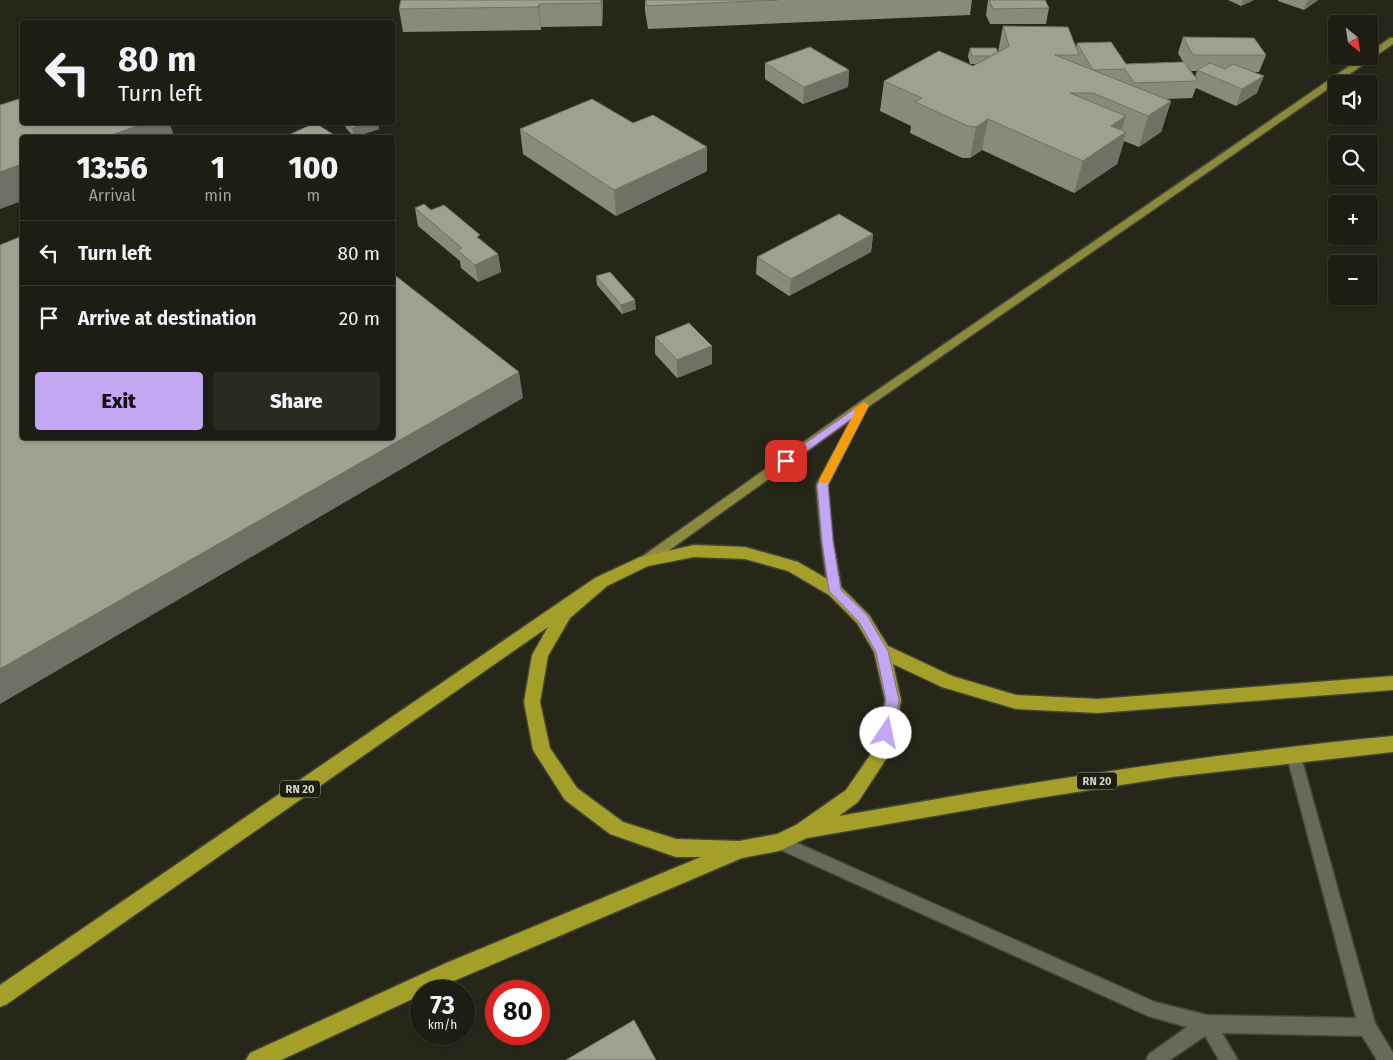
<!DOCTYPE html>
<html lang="en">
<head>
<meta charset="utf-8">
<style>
  body { margin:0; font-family:"Fira Sans",sans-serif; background:#2a2a21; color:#f1f3f6; height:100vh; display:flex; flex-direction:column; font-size:19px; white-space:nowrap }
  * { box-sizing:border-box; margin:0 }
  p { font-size:16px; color:#a0a2a0 }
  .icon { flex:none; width:28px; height:28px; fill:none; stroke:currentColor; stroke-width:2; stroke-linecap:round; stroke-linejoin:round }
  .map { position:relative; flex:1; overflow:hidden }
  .panel { position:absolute; left:20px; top:135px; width:375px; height:305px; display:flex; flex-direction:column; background:#1d1d13; border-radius:5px; box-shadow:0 1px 4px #0004,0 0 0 1px #3b3b33 }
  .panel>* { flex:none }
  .banner { position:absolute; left:20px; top:20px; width:375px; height:105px; border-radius:5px; box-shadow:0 1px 4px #0004,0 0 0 1px #3b3b33; background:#1d1d13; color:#f1f3f6; overflow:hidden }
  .needle { width:32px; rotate:150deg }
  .tools { position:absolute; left:1328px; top:15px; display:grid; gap:10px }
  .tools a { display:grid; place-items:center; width:50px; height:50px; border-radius:5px; background:#1d1d13; box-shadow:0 1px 4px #0004,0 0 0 1px #3b3b33; font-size:25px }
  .speed { position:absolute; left:410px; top:980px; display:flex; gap:10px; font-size:25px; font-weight:700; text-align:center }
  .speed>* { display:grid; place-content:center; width:65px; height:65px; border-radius:50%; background:#1d1d13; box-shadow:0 1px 4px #0004,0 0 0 1px #3b3b33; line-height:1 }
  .speed small { font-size:12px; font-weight:400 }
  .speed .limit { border:8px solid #d22; background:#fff; color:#111 }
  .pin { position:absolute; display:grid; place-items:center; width:42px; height:42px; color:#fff; margin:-21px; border-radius:10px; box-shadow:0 2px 8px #0006 }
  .me { position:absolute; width:55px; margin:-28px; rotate:11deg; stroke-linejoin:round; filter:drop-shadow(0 0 4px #0008) }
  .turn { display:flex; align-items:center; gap:18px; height:105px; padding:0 15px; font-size:22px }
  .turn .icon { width:65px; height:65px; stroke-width:2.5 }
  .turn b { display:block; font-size:35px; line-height:42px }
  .eta { display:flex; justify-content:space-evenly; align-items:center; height:85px; text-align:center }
  .eta b { font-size:30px; font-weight:800; line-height:35px }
  .primary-button { display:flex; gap:10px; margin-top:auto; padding:10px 15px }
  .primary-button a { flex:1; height:58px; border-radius:5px; background:#c3a7f2; color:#111; font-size:20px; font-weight:800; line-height:58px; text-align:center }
  .primary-button a+a { background:#2a2a21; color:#f1f3f6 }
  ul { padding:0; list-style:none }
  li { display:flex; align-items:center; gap:15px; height:65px; padding:0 15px; border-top:1px solid #3b3b33 }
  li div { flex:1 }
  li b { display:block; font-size:19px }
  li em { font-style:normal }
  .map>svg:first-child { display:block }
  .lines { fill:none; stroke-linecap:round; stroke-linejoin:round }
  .minor-casing { stroke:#434338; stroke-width:3 }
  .major-casing { stroke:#434338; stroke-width:3 }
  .highway-casing { stroke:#434338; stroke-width:3 }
  .minor { fill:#696959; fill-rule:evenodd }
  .major { fill:#8c893c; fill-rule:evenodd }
  .highway { fill:#a49f28; fill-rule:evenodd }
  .wall { fill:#8a8a7b; fill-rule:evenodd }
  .shaded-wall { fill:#707064 }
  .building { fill:#a0a08f; stroke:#707064 }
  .route { fill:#c3a7f2; stroke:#7f6d9d }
  .slow { fill:#f59e0b }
  .labels { text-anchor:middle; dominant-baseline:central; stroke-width:5; stroke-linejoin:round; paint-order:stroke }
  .shield { fill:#1e1e10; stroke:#9e9e94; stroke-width:1 }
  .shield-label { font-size:11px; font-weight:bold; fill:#d5d5cc }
</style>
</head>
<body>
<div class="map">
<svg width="1393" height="1060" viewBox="0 0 1393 1060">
  <rect width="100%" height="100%" fill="#272719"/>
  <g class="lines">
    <defs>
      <path id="minor" d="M1293,747L1298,748L1300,753L1375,1023L1393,1053V1060H1377L1362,1036L1222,1033L1238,1060H1219L1205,1036L1170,1060H1146L1149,1054L1187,1027L1148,1016L774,847L771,842L774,837L779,835L784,837L1155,1002L1207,1015L1356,1018L1286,753L1288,748Z"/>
      <path id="major" d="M1390,38H1393V44L868,407L828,485L833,541L842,591L840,595H830L828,591L821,541L816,485L851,420L650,564H640L639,561L640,558L860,402L1364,56H1369V53Z"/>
      <path id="highway" d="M694,545L745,547L798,562L841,587L869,615L888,646L952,676L1016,695L1098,699L1393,676V690L1098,713L1016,709L942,687L893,664L901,700L892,750L858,802L839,816C1023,783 1207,754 1393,736V752L1172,777L1026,800L807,838L779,851L742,858L430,991H421V995L281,1060H246L250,1053L444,964L701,857H676L610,834L565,800L533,750L524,702L532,655L548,627L7,1004L0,1007V985L595,578L640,557ZM694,557L745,559L788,571L829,595L857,623L874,652L885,700L875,748L846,790L796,825L777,834L739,841L676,839L623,822L577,788L550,748L540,702L548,656L570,618L607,586L648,566Z"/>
    </defs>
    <use href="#minor" class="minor-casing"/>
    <use href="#major" class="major-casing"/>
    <use href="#highway" class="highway-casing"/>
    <use href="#minor" class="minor"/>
    <use href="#major" class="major"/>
    <use href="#highway" class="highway"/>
  </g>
  <path class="wall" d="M401,0H603L602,26L541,27V30L403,32L399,9Z
    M645,0H972L970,15L648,29L645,11Z
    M988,0H1045L1049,8L1046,24H990L986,15Z
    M1228,0H1254L1241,6Z
    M1278,0H1318L1304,10L1278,1Z
    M1003,26L1076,47L1077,43L1126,64L1183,62L1178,53L1183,37L1266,55L1259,72H1252L1257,93L1236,106L1196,88L1192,98L1166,99L1171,101L1161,132L1139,147L1124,141L1117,164L1074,193L982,150L970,158H962L910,133L911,126L880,111L884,81L973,66L976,64H970L968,56L970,48L998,52ZM1191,71H1197L1195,77Z
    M765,63L849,70L848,87L803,104L765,79Z
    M344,122H378L379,129L354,137L346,128Z
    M520,129L707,171L616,216L523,154Z
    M415,208L481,240L498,254L501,272L478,282L461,268L460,261L418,226Z
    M873,234L871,252L789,296L756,274L757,257Z
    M596,276L636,309L622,314L597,285Z
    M655,337L712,364L677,378L655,354Z"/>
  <path class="shaded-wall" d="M601,0H603V6L602,26Z
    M1243,0H1254L1241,6Z
    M1309,0H1318L1304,10L1307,2Z
    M539,4L541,27V30L538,7Z
    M849,70L848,87L803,104L804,87Z
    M1264,76L1257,93L1236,106L1242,89Z
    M1171,101L1161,132L1139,147L1148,116Z
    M1126,116L1119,137L1126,132L1117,164L1074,193L1083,161L1111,126Z
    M988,119L982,150L970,158L976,127Z
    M148,122H169L175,138H103Z
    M370,122H378L379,129L354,137L352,128Z
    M707,147V171L616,216L614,190Z
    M22,164V201L0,209V172Z
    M873,234L871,252L789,296L791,279Z
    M498,254L501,272L478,282L475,265Z
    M635,300L636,309L622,314L621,305Z
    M712,346V364L677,378V360Z
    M519,372L523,398L0,704V669Z"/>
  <path class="building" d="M401,0H601V3L539,4L538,7L399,9Z
    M646,0H778L647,6Z
    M989,0H1045L1049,8L993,9Z
    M1003,26L1068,27L1079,55H1055L1171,101L1148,116L1093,93H1070L1126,116L1111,126L1126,132L1083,161L988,119L976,127L968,126L915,102L922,98L884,81L939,51L973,66L1009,46Z
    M1183,37L1254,38L1266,55H1193Z
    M1111,42L1126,64L1184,62L1198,81L1134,83L1125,69L1093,70L1077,43Z
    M810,47L849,70L804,87L765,63Z
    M970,48H996L998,52L991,56H972Z
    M1210,63L1225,69L1233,64L1264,76L1242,89L1197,70Z
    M22,98V122H148L103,138H22V164L0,172V105Z
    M592,99L633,123L653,115L707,147L614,190L520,129Z
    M346,122H370L352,128Z
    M315,123L339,138H282Z
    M424,204L431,210L444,205L480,235L477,237L498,254L475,265L457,250L462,248L415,208Z
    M839,214L873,234L791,279L757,257Z
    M22,236V438H392V273L519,372L0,669V245Z
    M610,272L635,300L621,305L596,276Z
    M689,323L712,346L677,360L655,337Z
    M634,1020L656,1060H566Z"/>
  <path class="route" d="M864,402L869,405L828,485L833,541L841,590L867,615L888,651L899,700L893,733L891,737L886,739L881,737L880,733L886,700L876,652L859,622L829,591L822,541L817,485L851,419L789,464H782L780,461Z"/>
  <path class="slow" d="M864,402L869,405L830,480L828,483H821L819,480L855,412L853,409Z"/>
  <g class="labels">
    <g class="shield">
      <rect x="1077" y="772.5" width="40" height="17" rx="4"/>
      <rect x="280" y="780.5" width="40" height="17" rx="4"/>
    </g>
    <g class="shield-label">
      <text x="1097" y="781">RN 20</text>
      <text x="300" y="789">RN 20</text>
    </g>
  </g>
</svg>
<div class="tools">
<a><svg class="needle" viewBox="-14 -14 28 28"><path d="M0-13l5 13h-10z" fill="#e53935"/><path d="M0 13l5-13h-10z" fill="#a0a2a0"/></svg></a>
<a><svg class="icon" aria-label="sound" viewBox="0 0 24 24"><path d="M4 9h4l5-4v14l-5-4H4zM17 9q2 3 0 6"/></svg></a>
<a><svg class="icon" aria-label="search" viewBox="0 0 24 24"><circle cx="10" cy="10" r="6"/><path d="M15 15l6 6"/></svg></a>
<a>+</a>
<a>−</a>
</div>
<div class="speed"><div>73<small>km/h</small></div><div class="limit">80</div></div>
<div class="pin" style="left:786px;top:461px;background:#d93025"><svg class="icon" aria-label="arrive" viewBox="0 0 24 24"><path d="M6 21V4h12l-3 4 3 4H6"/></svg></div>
<svg class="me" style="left:886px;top:733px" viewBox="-20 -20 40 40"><circle r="19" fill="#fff"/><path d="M0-13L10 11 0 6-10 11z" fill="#c3a7f2"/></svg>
<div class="banner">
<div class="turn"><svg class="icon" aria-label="left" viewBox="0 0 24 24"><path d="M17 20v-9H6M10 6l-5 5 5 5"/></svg><div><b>80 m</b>Turn left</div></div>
</div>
<section class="panel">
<div class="eta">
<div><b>13:56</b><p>Arrival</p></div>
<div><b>1</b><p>min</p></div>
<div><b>100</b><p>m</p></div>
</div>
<ul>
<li><svg class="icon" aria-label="left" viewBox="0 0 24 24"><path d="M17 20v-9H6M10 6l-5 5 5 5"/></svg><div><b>Turn left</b></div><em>80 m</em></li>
<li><svg class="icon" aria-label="arrive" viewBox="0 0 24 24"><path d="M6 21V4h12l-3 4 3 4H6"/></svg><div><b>Arrive at destination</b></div><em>20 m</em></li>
</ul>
<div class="primary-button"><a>Exit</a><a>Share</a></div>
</section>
</div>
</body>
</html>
